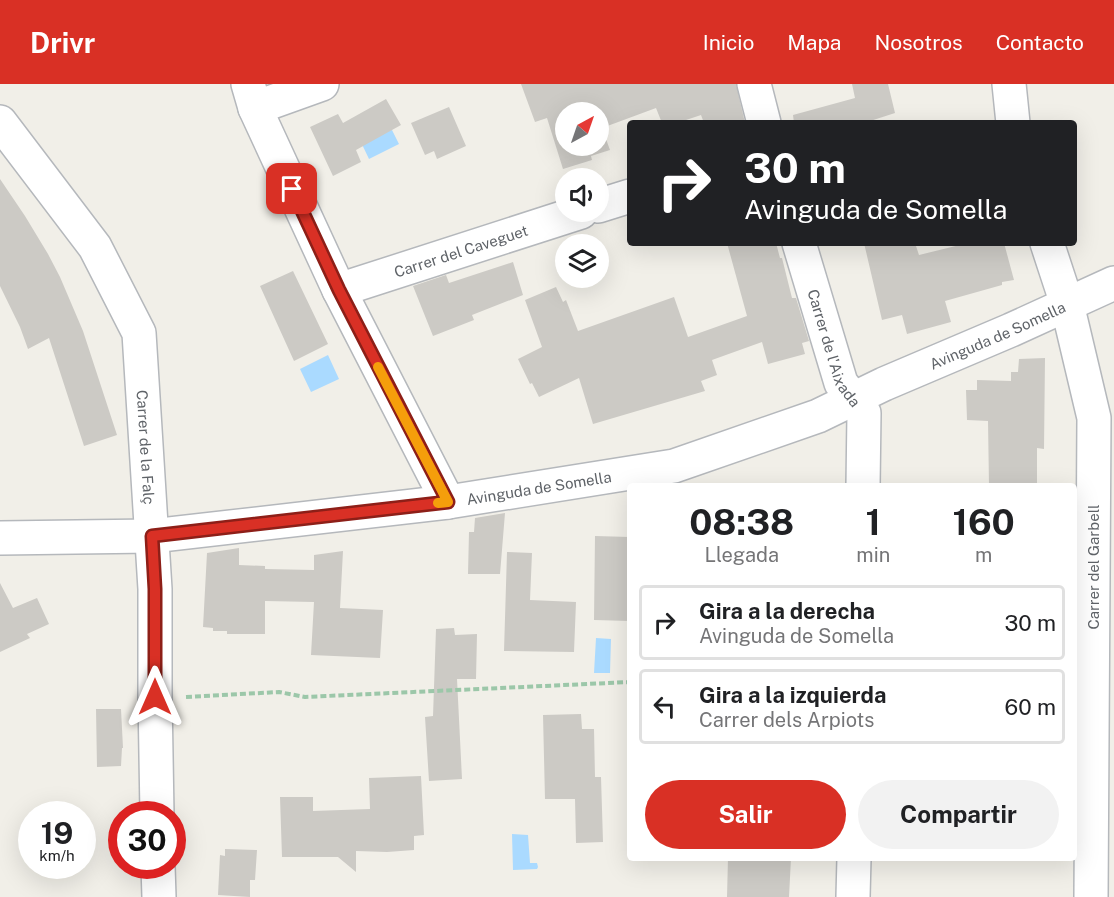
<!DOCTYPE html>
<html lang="es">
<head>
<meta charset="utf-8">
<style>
  body { margin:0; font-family:"Public Sans",sans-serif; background:#f2f2f2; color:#202124; height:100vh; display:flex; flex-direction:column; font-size:22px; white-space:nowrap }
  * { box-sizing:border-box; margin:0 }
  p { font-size:20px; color:#757577 }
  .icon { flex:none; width:33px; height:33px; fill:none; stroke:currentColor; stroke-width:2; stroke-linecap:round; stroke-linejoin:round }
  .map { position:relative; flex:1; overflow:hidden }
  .side { position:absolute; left:627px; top:399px; width:450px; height:378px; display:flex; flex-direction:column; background:#fff; border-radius:6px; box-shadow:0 6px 24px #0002 }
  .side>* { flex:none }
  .banner { position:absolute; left:627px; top:36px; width:450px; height:126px; border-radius:6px; box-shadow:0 6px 24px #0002; background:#202124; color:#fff; overflow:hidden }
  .needle { width:39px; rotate:40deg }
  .controls { position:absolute; left:555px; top:18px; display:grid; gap:12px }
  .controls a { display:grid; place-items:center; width:54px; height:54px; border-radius:50%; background:#fff; box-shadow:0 6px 24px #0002; font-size:30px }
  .speed { position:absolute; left:18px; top:717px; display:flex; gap:12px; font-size:30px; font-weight:700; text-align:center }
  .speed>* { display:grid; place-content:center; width:78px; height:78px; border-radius:50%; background:#fff; box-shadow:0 6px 24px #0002; line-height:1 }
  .speed small { font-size:15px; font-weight:400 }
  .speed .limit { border:9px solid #d22; background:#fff; color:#111 }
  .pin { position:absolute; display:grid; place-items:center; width:51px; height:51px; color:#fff; margin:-26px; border-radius:12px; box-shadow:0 3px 9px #0006 }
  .me { position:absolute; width:66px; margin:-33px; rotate:0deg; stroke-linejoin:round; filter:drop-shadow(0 0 4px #0008) }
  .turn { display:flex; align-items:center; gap:21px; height:126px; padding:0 18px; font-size:27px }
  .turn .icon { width:78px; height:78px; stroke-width:2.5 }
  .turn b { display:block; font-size:42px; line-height:51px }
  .eta { display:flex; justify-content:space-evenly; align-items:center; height:102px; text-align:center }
  .eta b { font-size:36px; font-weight:700; line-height:42px }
  .cta { display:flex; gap:12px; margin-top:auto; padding:12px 18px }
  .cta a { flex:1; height:69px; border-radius:36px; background:#d93025; color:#fff; font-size:24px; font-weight:700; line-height:69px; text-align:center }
  .cta a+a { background:#f2f2f2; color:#202124 }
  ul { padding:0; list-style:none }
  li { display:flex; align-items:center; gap:18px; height:75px; margin:0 12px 9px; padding:0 6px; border:3px solid #e0e0e0; border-radius:6px }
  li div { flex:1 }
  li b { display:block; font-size:22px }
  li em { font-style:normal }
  header { display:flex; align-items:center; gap:36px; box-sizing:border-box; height:84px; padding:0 30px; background:#d93025; color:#fff }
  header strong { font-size:28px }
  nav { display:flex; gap:33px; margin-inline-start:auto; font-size:21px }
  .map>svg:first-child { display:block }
  .water { fill:#aadaff }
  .building { fill:#cccac5; fill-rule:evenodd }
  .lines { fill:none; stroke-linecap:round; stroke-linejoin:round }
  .street-casing { stroke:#b5b8bc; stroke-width:36 }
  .path { stroke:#9cc7a9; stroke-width:4; stroke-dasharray:6 3; stroke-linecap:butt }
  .street { stroke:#fff; stroke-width:33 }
  .route-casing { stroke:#8d1f18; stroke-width:15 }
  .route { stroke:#d93025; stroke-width:10 }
  .slow { stroke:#f59e0b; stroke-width:10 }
  .labels { text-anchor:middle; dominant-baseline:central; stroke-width:4.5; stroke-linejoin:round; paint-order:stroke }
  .street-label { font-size:15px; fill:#5f6368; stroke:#fff }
</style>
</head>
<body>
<header>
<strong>Drivr</strong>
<nav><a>Inicio</a><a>Mapa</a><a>Nosotros</a><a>Contacto</a></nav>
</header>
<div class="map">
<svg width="1114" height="813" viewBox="0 0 1114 813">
  <rect width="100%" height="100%" fill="#f1efe8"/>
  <path class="water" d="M392,46L399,60L369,75L358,52Z
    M328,271L339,295L311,308L300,285Z
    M596,554L611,555L610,589H594Z
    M512,750L528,751L530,779H537L538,783L537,785L513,786Z"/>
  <path class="building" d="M521,0H736L745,39H704L701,31L677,39H662L656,24L602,44L610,66L591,72L592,76L563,85L547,34L535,38ZM566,28H598V62H566Z
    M852,0H888L895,29L864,39H794L793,31L855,14Z
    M386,15L401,41L356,66L361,78L333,92L310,43L338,30L343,39Z
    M449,23L466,62L437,75L434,67L425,71L411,39Z
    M0,95L25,132L48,170L60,193L83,247L117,351L84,362L49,254L28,265L20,243L0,202Z
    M727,159H776L780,174H782L792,214H796L809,257L802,259L805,270L768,280L762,258L712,276L717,291L701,297L705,307L593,340L579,294L539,313L532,299L530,300L518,275L542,263L525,216L556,203L563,218L566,216L578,247L674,213L688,253L747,232Z
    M864,159H915L919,171L968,159H1004L1014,196L1002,198V201L945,217L951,238L907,250L902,231L882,236Z
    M513,178L523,211L472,231L474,236L433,252L413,202L446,191L449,199Z
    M293,187L328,260L294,277L260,202Z
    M1045,274L1044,365L1037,364V402H989L988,337L967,336L966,306H977V296L1011,297V288H1018L1019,275Z
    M505,429L500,490H468L469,448H474L475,434Z
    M595,452L630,453V537L594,536Z
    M239,464V481L265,482V485L314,486V471L343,467L340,524L383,526L380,574L311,571L314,518L265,517V550H227V547H213V544L203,543L207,469Z
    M507,468L532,469L530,516L576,518L574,568L504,567Z
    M0,499L13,524L37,514L49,540L27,550L30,554L0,568Z
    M454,544L455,551L477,550L476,595H457L462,695L429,697L425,633L433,632L436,545Z
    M96,625H121L123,664H122L121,682L97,683Z
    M581,630L582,645H594L595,693H601L603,758L576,759L575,715H545L543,631Z
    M421,692L424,751L414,752V766L387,768L356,767V788L338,773H282L280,713H313V727L370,725L369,694Z
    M225,765L257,766L255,796H250V813L218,811L220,771L225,772Z
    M728,774H791L789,813H727Z"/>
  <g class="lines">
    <defs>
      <g id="street">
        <path d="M248,0L255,24L339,206L448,418"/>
        <path d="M754,0L764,39"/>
        <path d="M1009,0L1013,39"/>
        <path d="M255,24L322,0"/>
        <path id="s1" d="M0,38L95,163L139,249L155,505V613L157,730"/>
        <path d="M598,122L630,112"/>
        <path id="s2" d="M799,159L841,299L864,329L863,402"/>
        <path d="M1047,159L1067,220L1094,334L1091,813"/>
        <path id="s3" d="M339,206L581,128"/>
        <path id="s4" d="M0,454L152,452L448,418L674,382L818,332L884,300L1011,246L1114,199"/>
        <path d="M158,782L159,813"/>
        <path d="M853,813L854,774"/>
      </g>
    </defs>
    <use href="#street" class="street-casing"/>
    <path class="path" d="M186,613L279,608L305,613L630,598"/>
    <use href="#street" class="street"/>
  </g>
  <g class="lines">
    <defs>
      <path id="route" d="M155,613V505L152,452L448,418L339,206L292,105"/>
    </defs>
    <use href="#route" class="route-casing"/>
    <use href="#route" class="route"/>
    <path class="slow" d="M378,283L448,418L438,419"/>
  </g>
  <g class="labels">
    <g class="street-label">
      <text stroke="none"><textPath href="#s3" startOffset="128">Carrer del Caveguet</textPath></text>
      <text stroke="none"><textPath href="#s4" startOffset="1028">Avinguda de Somella</textPath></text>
      <text stroke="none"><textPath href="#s2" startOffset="111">Carrer de l'Aixada</textPath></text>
      <text stroke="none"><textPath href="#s1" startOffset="368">Carrer de la Falç</textPath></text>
      <text stroke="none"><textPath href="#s4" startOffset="542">Avinguda de Somella</textPath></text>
      <text transform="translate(1093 483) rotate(-90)">Carrer del Garbell</text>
    </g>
  </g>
</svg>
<div class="controls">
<a><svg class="needle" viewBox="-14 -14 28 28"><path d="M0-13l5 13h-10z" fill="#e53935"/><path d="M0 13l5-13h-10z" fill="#757577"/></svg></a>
<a><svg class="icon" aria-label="sound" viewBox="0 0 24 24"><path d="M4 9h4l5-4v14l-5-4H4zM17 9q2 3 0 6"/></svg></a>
<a><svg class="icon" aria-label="layers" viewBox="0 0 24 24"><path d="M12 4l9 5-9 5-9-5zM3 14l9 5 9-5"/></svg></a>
</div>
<div class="speed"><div>19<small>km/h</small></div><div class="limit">30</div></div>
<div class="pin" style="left:292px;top:105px;background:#d93025"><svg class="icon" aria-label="arrive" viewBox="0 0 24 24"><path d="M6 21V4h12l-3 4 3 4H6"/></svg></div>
<svg class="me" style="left:155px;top:613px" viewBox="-20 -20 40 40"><path d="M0-17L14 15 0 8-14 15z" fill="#d93025" stroke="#fff" stroke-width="4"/></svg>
<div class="banner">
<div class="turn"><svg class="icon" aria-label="right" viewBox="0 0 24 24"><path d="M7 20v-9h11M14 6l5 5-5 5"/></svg><div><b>30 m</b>Avinguda de Somella</div></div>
</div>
<section class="side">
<div class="eta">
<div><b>08:38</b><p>Llegada</p></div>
<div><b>1</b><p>min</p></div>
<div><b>160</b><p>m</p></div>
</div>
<ul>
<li><svg class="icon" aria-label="right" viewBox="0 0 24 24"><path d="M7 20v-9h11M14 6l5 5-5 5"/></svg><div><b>Gira a la derecha</b><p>Avinguda de Somella</p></div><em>30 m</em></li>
<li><svg class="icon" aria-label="left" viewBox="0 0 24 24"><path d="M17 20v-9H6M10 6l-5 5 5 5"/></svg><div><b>Gira a la izquierda</b><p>Carrer dels Arpiots</p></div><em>60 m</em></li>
</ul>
<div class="cta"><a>Salir</a><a>Compartir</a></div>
</section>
</div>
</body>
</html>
